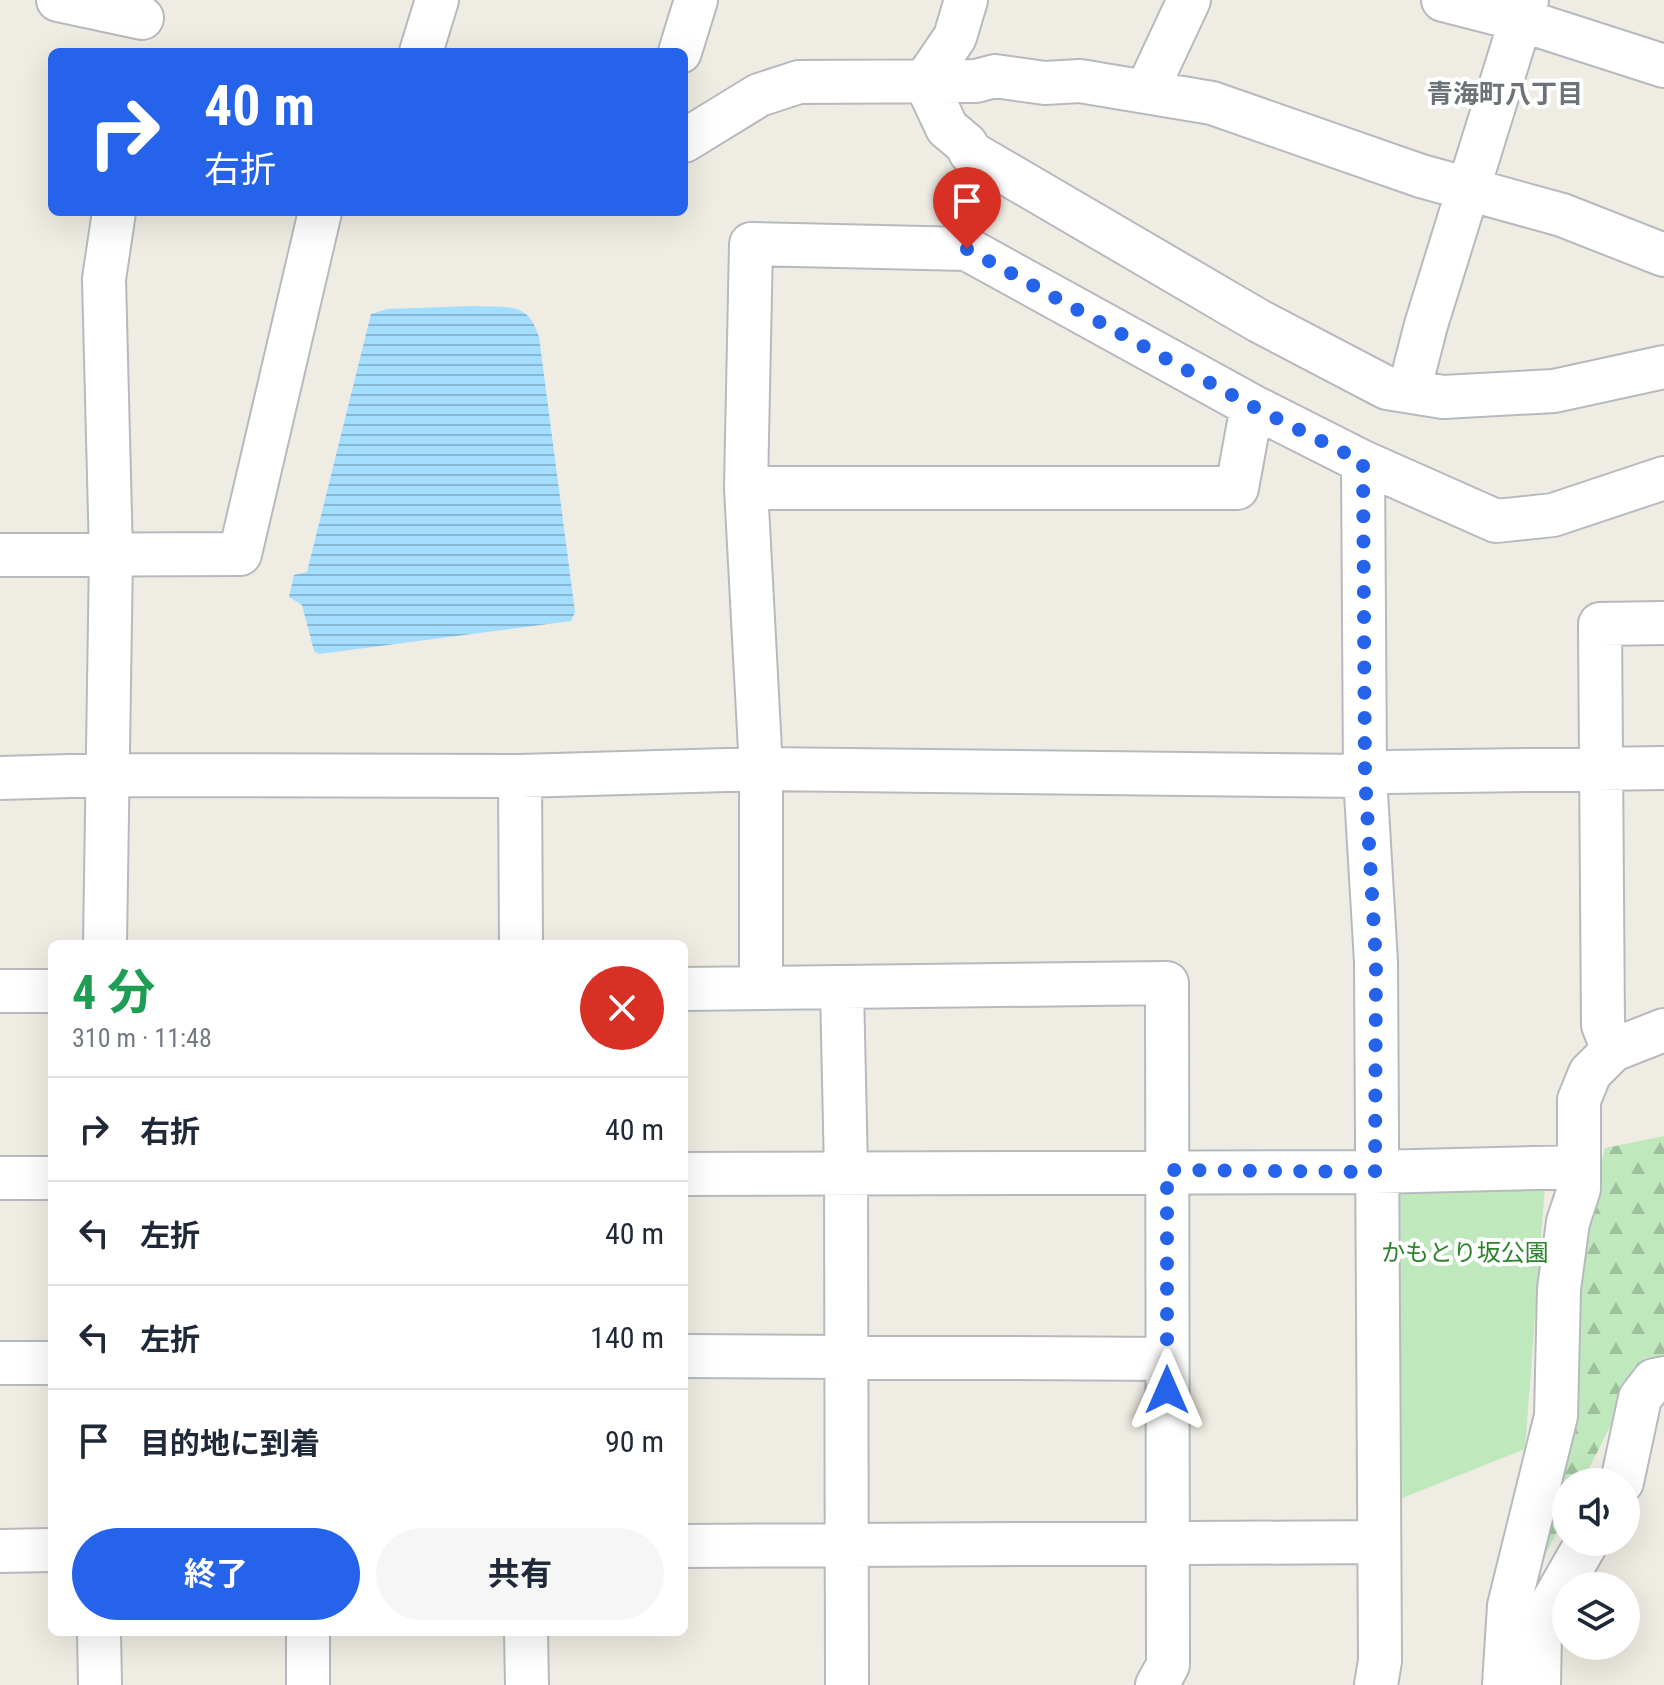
<!DOCTYPE html>
<html lang="ja">
<head>
<meta charset="utf-8">
<style>
  body { margin:0; font-family:"Roboto Condensed","Noto Sans JP",sans-serif; background:#f6f6f7; color:#1f2937; height:100vh; display:flex; flex-direction:column; font-size:30px; white-space:nowrap }
  * { box-sizing:border-box; margin:0 }
  p { font-size:26px; color:#747a83 }
  .icon { flex:none; width:44px; height:44px; fill:none; stroke:currentColor; stroke-width:2; stroke-linecap:round; stroke-linejoin:round }
  .map { position:relative; flex:1; overflow:hidden }
  .sheet { position:absolute; left:48px; top:940px; width:640px; height:696px; display:flex; flex-direction:column; background:#fff; border-radius:12px; box-shadow:0 8px 32px #0002 }
  .sheet>* { flex:none }
  .banner { position:absolute; left:48px; top:48px; width:640px; height:168px; border-radius:12px; box-shadow:0 8px 32px #0002; background:#2563eb; color:#fff; overflow:hidden }
  .controls { position:absolute; left:1552px; top:1468px; display:grid; gap:16px }
  .controls a { display:grid; place-items:center; width:88px; height:88px; border-radius:50%; background:#fff; box-shadow:0 8px 32px #0002; font-size:40px }
  .pin { position:absolute; display:grid; place-items:center; width:68px; height:68px; color:#fff; margin:-82px -34px; border-radius:50% 50% 50% 0; rotate:-45deg; box-shadow:0 0 8px #0007 }
  .pin .icon { rotate:45deg }
  .me { position:absolute; width:88px; margin:-44px; rotate:0deg; stroke-linejoin:round; filter:drop-shadow(0 0 6px #0008) }
  .turn { display:flex; align-items:center; gap:28px; height:168px; padding:0 24px; font-size:36px }
  .turn .icon { width:104px; height:104px; stroke-width:2.5 }
  .turn b { display:block; font-size:56px; line-height:68px }
  .round { display:grid; place-items:center; flex:none; width:84px; height:84px; border-radius:42px; background:#f6f6f7 }
  .summary { display:flex; align-items:center; justify-content:space-between; height:136px; padding:0 24px }
  h1 { font-size:48px; font-weight:700; line-height:60px; color:#1e9e55 }
  .cta { display:flex; gap:16px; margin-top:auto; padding:16px 24px }
  .cta a { flex:1; height:92px; border-radius:48px; background:#2563eb; color:#fff; font-size:32px; font-weight:700; line-height:92px; text-align:center }
  .cta a+a { background:#f6f6f7; color:#1f2937 }
  ul { padding:0; list-style:none }
  li { display:flex; align-items:center; gap:24px; height:104px; padding:0 24px; border-top:2px solid #e0e1e3 }
  li div { flex:1 }
  li b { display:block; font-size:30px }
  li em { font-style:normal }
  .map>svg:first-child { display:block }
  .green { fill:#bfe9bd }
  .forest { fill:url(#forest-firs) }
  .water { fill:url(#water-rules) }
  .lines { fill:none; stroke-linecap:round; stroke-linejoin:round }
  .minor-casing { stroke:#b6babe; stroke-width:46 }
  .minor { stroke:#fff; stroke-width:42 }
  .route { stroke:#2563eb; stroke-width:14; stroke-dasharray:0 25.2 }
  .labels { text-anchor:middle; dominant-baseline:central; stroke-width:8; stroke-linejoin:round; paint-order:stroke }
  .park-label { font-size:24px; fill:#2d832c; stroke:#fff }
  .neighbourhood-label { font-size:26px; font-weight:bold; fill:#6c7277; stroke:#fff }
</style>
</head>
<body>
<div class="map">
<svg width="1664" height="1685" viewBox="0 0 1664 1685">
  <defs>
    <pattern id="forest-firs" width="22" height="20" patternUnits="userSpaceOnUse" patternTransform="scale(2)"><rect width="22" height="20" fill="#bfe9bd"/><path d="M5 1l3.5 6h-7zM16 11l3.5 6h-7z" fill="#9ec09d"/></pattern>
    <pattern id="water-rules" width="6" height="5" patternUnits="userSpaceOnUse" patternTransform="scale(2)"><rect width="6" height="5" fill="#a3ddff"/><path d="M0 2.5h6" fill="none" stroke="#88b7d2"/></pattern>
  </defs>
  <rect width="100%" height="100%" fill="#efece3"/>
  <path class="green" d="M1546,1173L1525,1449L1390,1503L1392,1178Z"/>
  <path class="forest" d="M1664,1136V1355L1645,1358L1582,1482H1566V1514L1529,1587L1584,1230L1605,1148Z"/>
  <path class="water" d="M475,306C508,308 528,301 539,337L575,612L571,621L319,654L314,651L302,605L289,597L294,575L307,572L371,314L387,309Z"/>
  <g class="lines">
    <defs>
      <path id="minor" d="M58,0L142,18
        M1443,0L1521,20L1664,66
        M421,52L437,0
        M680,52L696,0
        M925,81L947,128L966,144L970,152L1259,321L1387,388L1443,397L1554,391L1664,367
        M925,81L955,37L966,0
        M1147,90L1189,0
        M684,141L759,95L799,82L976,81L995,76L1045,83L1080,81L1212,103L1421,176L1562,215L1664,255
        M1409,391L1426,325L1527,0
        M1363,462L1365,776L1385,772L1664,768
        M746,488H1237L1252,406
        M0,555L240,554L320,212
        M520,776L521,944
        M0,778L105,775L520,776L761,769L1365,776L1376,962L1380,1661L1376,1685
        M105,944L111,555L104,279L114,212
        M842,987L846,1172L847,1685
        M761,988V769L746,488L751,244L967,249L1252,406L1363,462L1496,521L1553,515L1664,478
        M684,989L1167,983L1168,1665L1157,1685
        M0,991H52
        M1613,1050L1603,1025L1600,624L1664,623
        M684,1174L1375,1172L1579,1167
        M0,1178H52
        M684,1356L1167,1359
        M0,1363H52
        M1622,1482L1640,1398L1654,1380L1664,1378
        M684,1546L1379,1542
        M0,1551L52,1550
        M99,1632L100,1685
        M308,1632V1685
        M526,1632L527,1685
        M1504,1685L1509,1606L1556,1416L1559,1289L1568,1222L1579,1189V1100L1590,1073L1613,1050L1664,1030
        M1539,1685L1540,1635L1552,1603L1587,1542"/>
    </defs>
    <use href="#minor" class="minor-casing"/>
    <use href="#minor" class="minor"/>
  </g>
  <g class="lines">
    <path class="route" d="M967,249L1252,406L1363,462L1365,776L1376,962L1375,1172L1167,1170V1390"/>
  </g>
  <g class="labels">
    <g class="park-label">
      <text x="1465" y="1253">かもとり坂公園</text>
    </g>
    <g class="neighbourhood-label">
      <text x="1505" y="94">青海町八丁目</text>
    </g>
  </g>
</svg>
<div class="controls">
<a><svg class="icon" aria-label="sound" viewBox="0 0 24 24"><path d="M4 9h4l5-4v14l-5-4H4zM17 9q2 3 0 6"/></svg></a>
<a><svg class="icon" aria-label="layers" viewBox="0 0 24 24"><path d="M12 4l9 5-9 5-9-5zM3 14l9 5 9-5"/></svg></a>
</div>
<div class="pin" style="left:967px;top:249px;background:#d93025"><svg class="icon" aria-label="arrive" viewBox="0 0 24 24"><path d="M6 21V4h12l-3 4 3 4H6"/></svg></div>
<svg class="me" style="left:1167px;top:1390px" viewBox="-20 -20 40 40"><path d="M0-17L14 15 0 8-14 15z" fill="#2563eb" stroke="#fff" stroke-width="4"/></svg>
<div class="banner">
<div class="turn"><svg class="icon" aria-label="right" viewBox="0 0 24 24"><path d="M7 20v-9h11M14 6l5 5-5 5"/></svg><div><b>40 m</b>右折</div></div>
</div>
<section class="sheet">
<div class="summary"><div><h1>4 分</h1><p>310 m · 11:48</p></div><a class="round" style="background:#d93025;color:#fff"><svg class="icon" aria-label="close" viewBox="0 0 24 24"><path d="M6 6l12 12M18 6L6 18"/></svg></a></div>
<ul>
<li><svg class="icon" aria-label="right" viewBox="0 0 24 24"><path d="M7 20v-9h11M14 6l5 5-5 5"/></svg><div><b>右折</b></div><em>40 m</em></li>
<li><svg class="icon" aria-label="left" viewBox="0 0 24 24"><path d="M17 20v-9H6M10 6l-5 5 5 5"/></svg><div><b>左折</b></div><em>40 m</em></li>
<li><svg class="icon" aria-label="left" viewBox="0 0 24 24"><path d="M17 20v-9H6M10 6l-5 5 5 5"/></svg><div><b>左折</b></div><em>140 m</em></li>
<li><svg class="icon" aria-label="arrive" viewBox="0 0 24 24"><path d="M6 21V4h12l-3 4 3 4H6"/></svg><div><b>目的地に到着</b></div><em>90 m</em></li>
</ul>
<div class="cta"><a>終了</a><a>共有</a></div>
</section>
</div>
</body>
</html>
